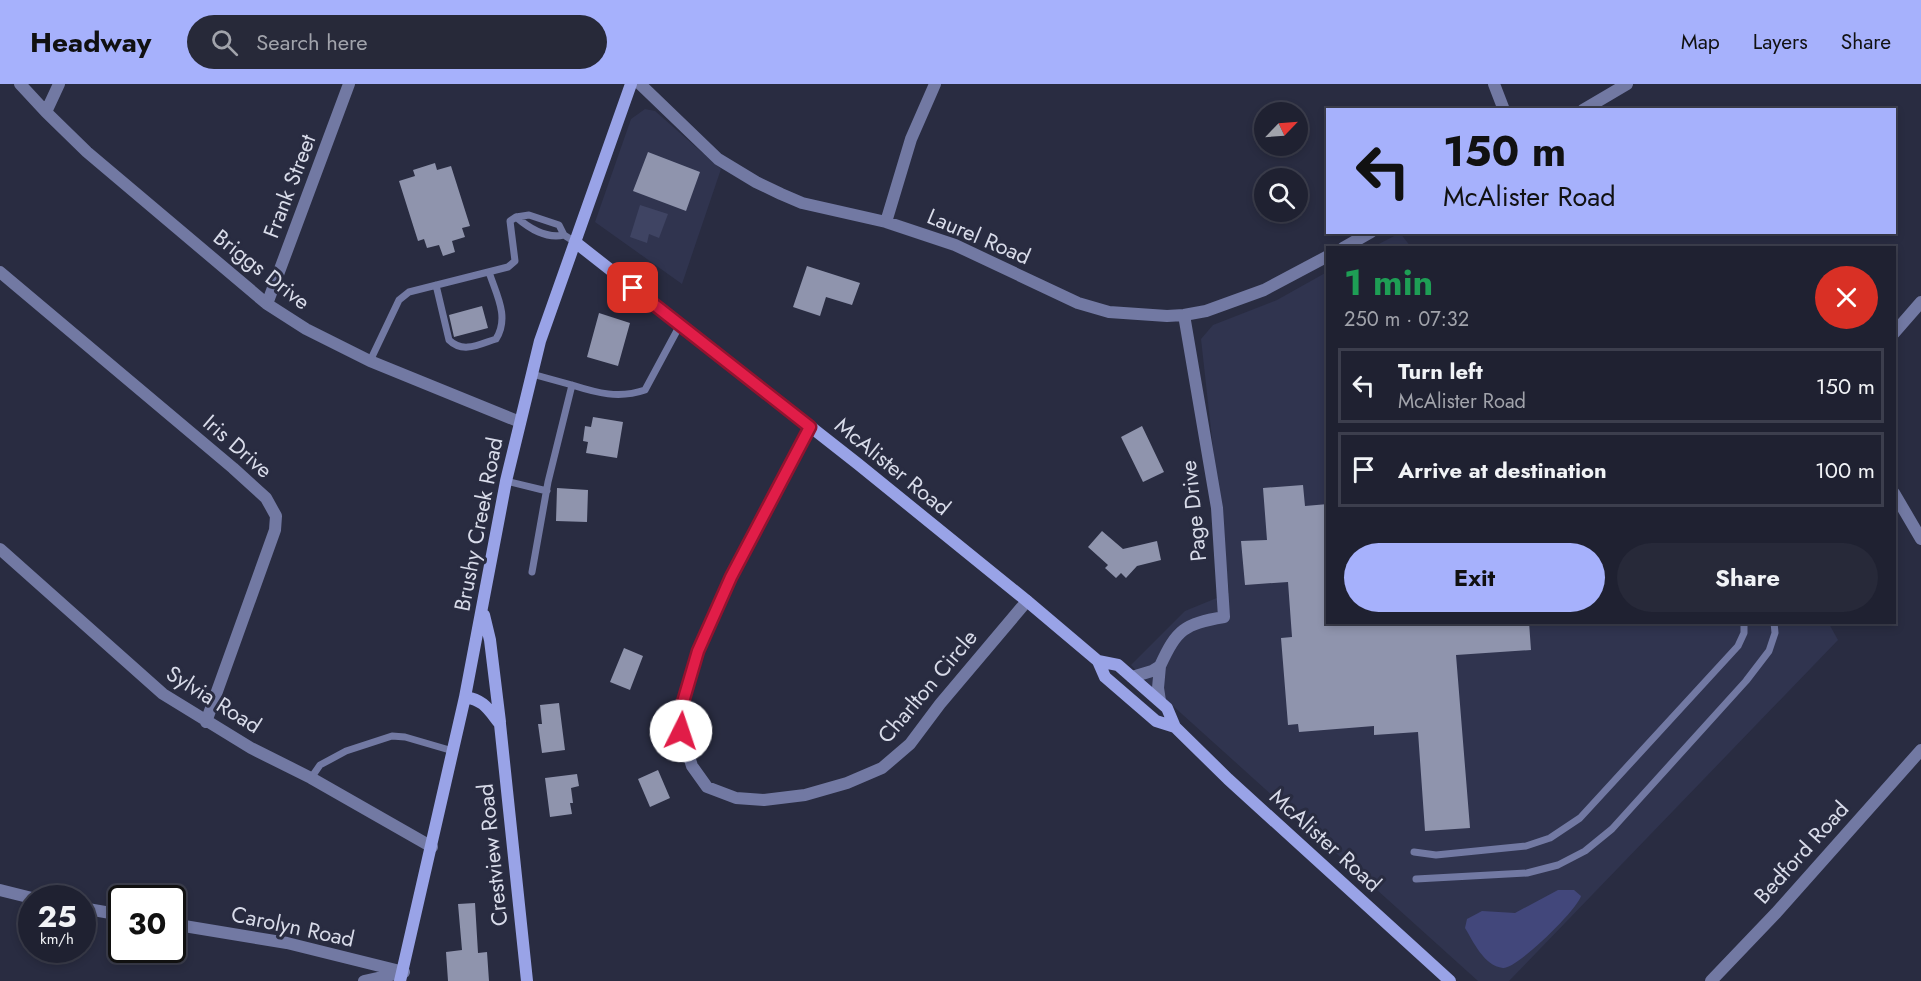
<!DOCTYPE html>
<html lang="en">
<head>
<meta charset="utf-8">
<style>
  body { margin:0; font-family:Jost,sans-serif; background:#272939; color:#f1f3f6; height:100vh; display:flex; flex-direction:column; font-size:22px; white-space:nowrap }
  * { box-sizing:border-box; margin:0 }
  p { font-size:20px; color:#a1a3ab }
  .icon { flex:none; width:33px; height:33px; fill:none; stroke:currentColor; stroke-width:2; stroke-linecap:round; stroke-linejoin:round }
  .map { position:relative; flex:1; overflow:hidden }
  .details { position:absolute; left:1326px; top:162px; width:570px; height:378px; display:flex; flex-direction:column; background:#1f2131; border-radius:0px; box-shadow:0 3px 9px #0003,0 0 0 2px #3c3e4d }
  .details>* { flex:none }
  .top-card { position:absolute; left:1326px; top:24px; width:570px; height:126px; border-radius:0px; box-shadow:0 3px 9px #0003,0 0 0 2px #3c3e4d; background:#a6b1fc; color:#111; overflow:hidden }
  .needle { width:39px; rotate:65deg }
  .controls { position:absolute; left:1254px; top:18px; display:grid; gap:12px }
  .controls a { display:grid; place-items:center; width:54px; height:54px; border-radius:50%; background:#1f2131; box-shadow:0 3px 9px #0003,0 0 0 2px #3c3e4d; font-size:30px }
  .speed { position:absolute; left:18px; top:801px; display:flex; gap:12px; font-size:30px; font-weight:700; text-align:center }
  .speed>* { display:grid; place-content:center; width:78px; height:78px; border-radius:50%; background:#1f2131; box-shadow:0 3px 9px #0003,0 0 0 2px #3c3e4d; line-height:1 }
  .speed small { font-size:15px; font-weight:400 }
  .speed .limit { border:3px solid #111; border-radius:9px; background:#fff; color:#111 }
  .pin { position:absolute; display:grid; place-items:center; width:51px; height:51px; color:#fff; margin:-26px; border-radius:12px; box-shadow:0 3px 9px #0006 }
  .me { position:absolute; width:66px; margin:-33px; rotate:4deg; stroke-linejoin:round; filter:drop-shadow(0 0 4px #0008) }
  .turn { display:flex; align-items:center; gap:21px; height:126px; padding:0 18px; font-size:27px }
  .turn .icon { width:78px; height:78px; stroke-width:2.5 }
  .turn b { display:block; font-size:42px; line-height:51px }
  .round { display:grid; place-items:center; flex:none; width:63px; height:63px; border-radius:32px; background:#272939 }
  .overview { display:flex; align-items:center; justify-content:space-between; height:102px; padding:0 18px }
  h1 { font-size:36px; font-weight:700; line-height:45px; color:#1e9e55 }
  .primary-button { display:flex; gap:12px; margin-top:auto; padding:12px 18px }
  .primary-button a { flex:1; height:69px; border-radius:36px; background:#a6b1fc; color:#111; font-size:24px; font-weight:700; line-height:69px; text-align:center }
  .primary-button a+a { background:#272939; color:#f1f3f6 }
  ul { padding:0; list-style:none }
  li { display:flex; align-items:center; gap:18px; height:75px; margin:0 12px 9px; padding:0 6px; border:3px solid #3c3e4d; border-radius:0px }
  li div { flex:1 }
  li b { display:block; font-size:22px }
  li em { font-style:normal }
  header { display:flex; align-items:center; gap:36px; box-sizing:border-box; height:84px; padding:0 30px; background:#a6b1fc; color:#111 }
  header strong { font-size:28px }
  nav { display:flex; gap:33px; margin-inline-start:auto; font-size:21px }
  .search { width:420px; height:54px; background:#272939; display:flex; align-items:center; gap:15px; box-sizing:border-box; padding:0 21px; border-radius:33px; color:#a1a3ab; font-size:22px }
  .map>svg:first-child { display:block }
  .built { fill:#30344f }
  .green { fill:#3f4463 }
  .water { fill:#42477b }
  .building { fill:#8f94ad }
  .lines { fill:none; stroke-linecap:round; stroke-linejoin:round }
  .lane { stroke:#7279a3; stroke-width:7 }
  .street { stroke:#7279a3; stroke-width:12 }
  .secondary { stroke:#99a3e7; stroke-width:12 }
  .route-casing { stroke:#92132f; stroke-width:15 }
  .route { stroke:#e11d48; stroke-width:10 }
  .labels { text-anchor:middle; dominant-baseline:central; stroke-width:6; stroke-linejoin:round; paint-order:stroke }
  .street-label { font-size:22px; fill:#d8dbe9; stroke:#292c41 }
</style>
</head>
<body>
<header>
<strong>Headway</strong>
<div class="search"><svg class="icon" aria-label="search" viewBox="0 0 24 24"><circle cx="10" cy="10" r="6"/><path d="M15 15l6 6"/></svg>Search here</div>
<nav><a>Map</a><a>Layers</a><a>Share</a></nav>
</header>
<div class="map">
<svg width="1921" height="897" viewBox="0 0 1921 897">
  <rect width="100%" height="100%" fill="#292c41"/>
  <path class="built" d="M645,25L655,27L721,85L682,200L595,138L631,35Z
    M1400,149L1411,163H1373Z
    M1327,188L1328,538H1828L1838,556L1509,897H1478L1152,603L1131,581L1185,527L1229,509L1201,255L1213,241L1277,216Z"/>
  <path class="green" d="M640,121L668,130L659,154L649,150L647,159L630,153Z"/>
  <path class="water" d="M1558,806H1574L1581,812C1577,826 1517,885 1503,884C1484,882 1473,857 1465,844L1467,835L1482,827L1515,829Z"/>
  <path class="building" d="M648,68L700,88L686,127L633,107Z
    M435,79L437,86L451,82L470,142L462,144L465,153L452,157L455,168L443,172L439,161L427,164L424,155L418,157L399,97L415,92L413,86Z
    M807,182L860,199L852,221L826,213L820,232L793,223Z
    M482,222L488,244L454,253L449,231Z
    M599,229L630,239L618,282L587,273Z
    M593,333L623,338L617,374L586,369L588,358L583,357L585,342L591,343Z
    M1142,342L1164,388L1143,398L1121,353Z
    M1303,401L1305,422L1328,420V538H1529L1531,566L1456,571L1470,744L1425,747L1418,648L1374,651V642L1299,648L1298,640L1288,641L1281,554L1292,553L1288,498L1245,501L1241,457L1267,456L1263,404Z
    M557,404L588,406L587,438L556,437Z
    M1102,447L1123,465L1157,457L1161,476L1137,482L1126,494L1121,489L1116,494L1105,484L1108,481L1088,463Z
    M624,564L643,572L630,606L610,598Z
    M559,619L565,666L542,669L538,640H542L540,621Z
    M658,686L670,714L650,723L638,695Z
    M577,690L579,702L571,704L573,719H570L572,730L550,733L545,694Z
    M475,819L478,869L487,868L489,897H448L446,868L462,866L458,820Z"/>
  <g class="lines">
    <path class="lane" d="M564,151C546,155 530,145 516,133L529,131L559,141L564,151L575,158
      M436,201L449,256C463,270 480,260 496,255C510,233 496,210 489,188
      M370,277L399,216L409,208L508,183L515,177L510,137L516,133
      M532,290L572,301
      M506,397L547,407
      M532,488L548,398L572,301C597,309 619,315 645,306L680,241
      M311,694L320,681L346,667L392,652L405,653L453,667
      M1414,768L1436,771L1526,762L1550,754L1580,734L1738,562L1744,549V538
      M1416,795L1527,789L1558,781L1585,767L1612,745L1746,597L1769,567L1775,549L1774,538"/>
    <path class="street" d="M20,0L46,28L87,68L267,220L306,245L370,277L520,338
      M640,0L718,75L756,98L781,110L802,119L886,138L955,161L1078,219L1109,228L1167,232L1184,231L1206,227L1264,206L1328,172
      M1494,0L1504,26
      M1583,26L1627,0
      M46,28L59,0
      M886,138L911,55L935,0
      M1343,164L1371,148
      M0,188L233,384L266,414L276,432L275,446L206,638
      M267,220L349,0
      M1894,249L1921,218
      M810,343L731,493L698,567L683,618L681,647L692,682L707,703L736,714L764,716L805,711L847,699L882,684L910,660L940,620L1027,517
      M1894,409L1921,455
      M0,465L163,610L251,664L311,694L432,763
      M1160,582C1177,545 1184,540 1224,533L1217,424L1184,231
      M1132,593L1152,587L1160,582L1158,604L1160,617
      M0,806L32,814
      M82,824L122,831
      M172,840L287,859L404,888
      M364,897L400,889
      M1711,897L1776,829L1921,666"/>
    <path class="secondary" d="M575,158L858,380L1027,517L1098,577L1105,593L1156,637L1175,643L1167,624L1118,581L1098,577
      M484,531L490,556L500,638
      M465,613C484,616 488,625 500,640L527,897
      M1175,643L1228,695L1450,897
      M400,897L465,613L506,397L540,257L631,0"/>
  </g>
  <g class="lines">
    <defs>
      <path id="route" d="M633,204L810,343L731,493L698,567L683,618L681,647"/>
    </defs>
    <use href="#route" class="route-casing"/>
    <use href="#route" class="route"/>
  </g>
  <g class="labels">
    <g class="street-label">
      <text transform="translate(289 102) rotate(-69)">Frank Street</text>
      <text transform="translate(979 152) rotate(23)">Laurel Road</text>
      <text transform="translate(262 185) rotate(38)">Briggs Drive</text>
      <text transform="translate(238 362) rotate(41)">Iris Drive</text>
      <text transform="translate(893 382) rotate(39)">McAlister Road</text>
      <text transform="translate(1193 427) rotate(-96)">Page Drive</text>
      <text transform="translate(478 440) rotate(-79)">Brushy Creek Road</text>
      <text transform="translate(927 602) rotate(-50)">Charlton Circle</text>
      <text transform="translate(214 615) rotate(32)">Sylvia Road</text>
      <text transform="translate(1326 756) rotate(42)">McAlister Road</text>
      <text transform="translate(1801 768) rotate(-48)">Bedford Road</text>
      <text transform="translate(492 771) rotate(-96)">Crestview Road</text>
      <text transform="translate(293 842) rotate(12)">Carolyn Road</text>
    </g>
  </g>
</svg>
<div class="controls">
<a><svg class="needle" viewBox="-14 -14 28 28"><path d="M0-13l5 13h-10z" fill="#e53935"/><path d="M0 13l5-13h-10z" fill="#a1a3ab"/></svg></a>
<a><svg class="icon" aria-label="search" viewBox="0 0 24 24"><circle cx="10" cy="10" r="6"/><path d="M15 15l6 6"/></svg></a>
</div>
<div class="speed"><div>25<small>km/h</small></div><div class="limit">30</div></div>
<div class="pin" style="left:633px;top:204px;background:#d93025"><svg class="icon" aria-label="arrive" viewBox="0 0 24 24"><path d="M6 21V4h12l-3 4 3 4H6"/></svg></div>
<svg class="me" style="left:681px;top:647px" viewBox="-20 -20 40 40"><circle r="19" fill="#fff"/><path d="M0-13L10 11 0 6-10 11z" fill="#e11d48"/></svg>
<div class="top-card">
<div class="turn"><svg class="icon" aria-label="left" viewBox="0 0 24 24"><path d="M17 20v-9H6M10 6l-5 5 5 5"/></svg><div><b>150 m</b>McAlister Road</div></div>
</div>
<section class="details">
<div class="overview"><div><h1>1 min</h1><p>250 m · 07:32</p></div><a class="round" style="background:#d93025;color:#fff"><svg class="icon" aria-label="close" viewBox="0 0 24 24"><path d="M6 6l12 12M18 6L6 18"/></svg></a></div>
<ul>
<li><svg class="icon" aria-label="left" viewBox="0 0 24 24"><path d="M17 20v-9H6M10 6l-5 5 5 5"/></svg><div><b>Turn left</b><p>McAlister Road</p></div><em>150 m</em></li>
<li><svg class="icon" aria-label="arrive" viewBox="0 0 24 24"><path d="M6 21V4h12l-3 4 3 4H6"/></svg><div><b>Arrive at destination</b></div><em>100 m</em></li>
</ul>
<div class="primary-button"><a>Exit</a><a>Share</a></div>
</section>
</div>
</body>
</html>
